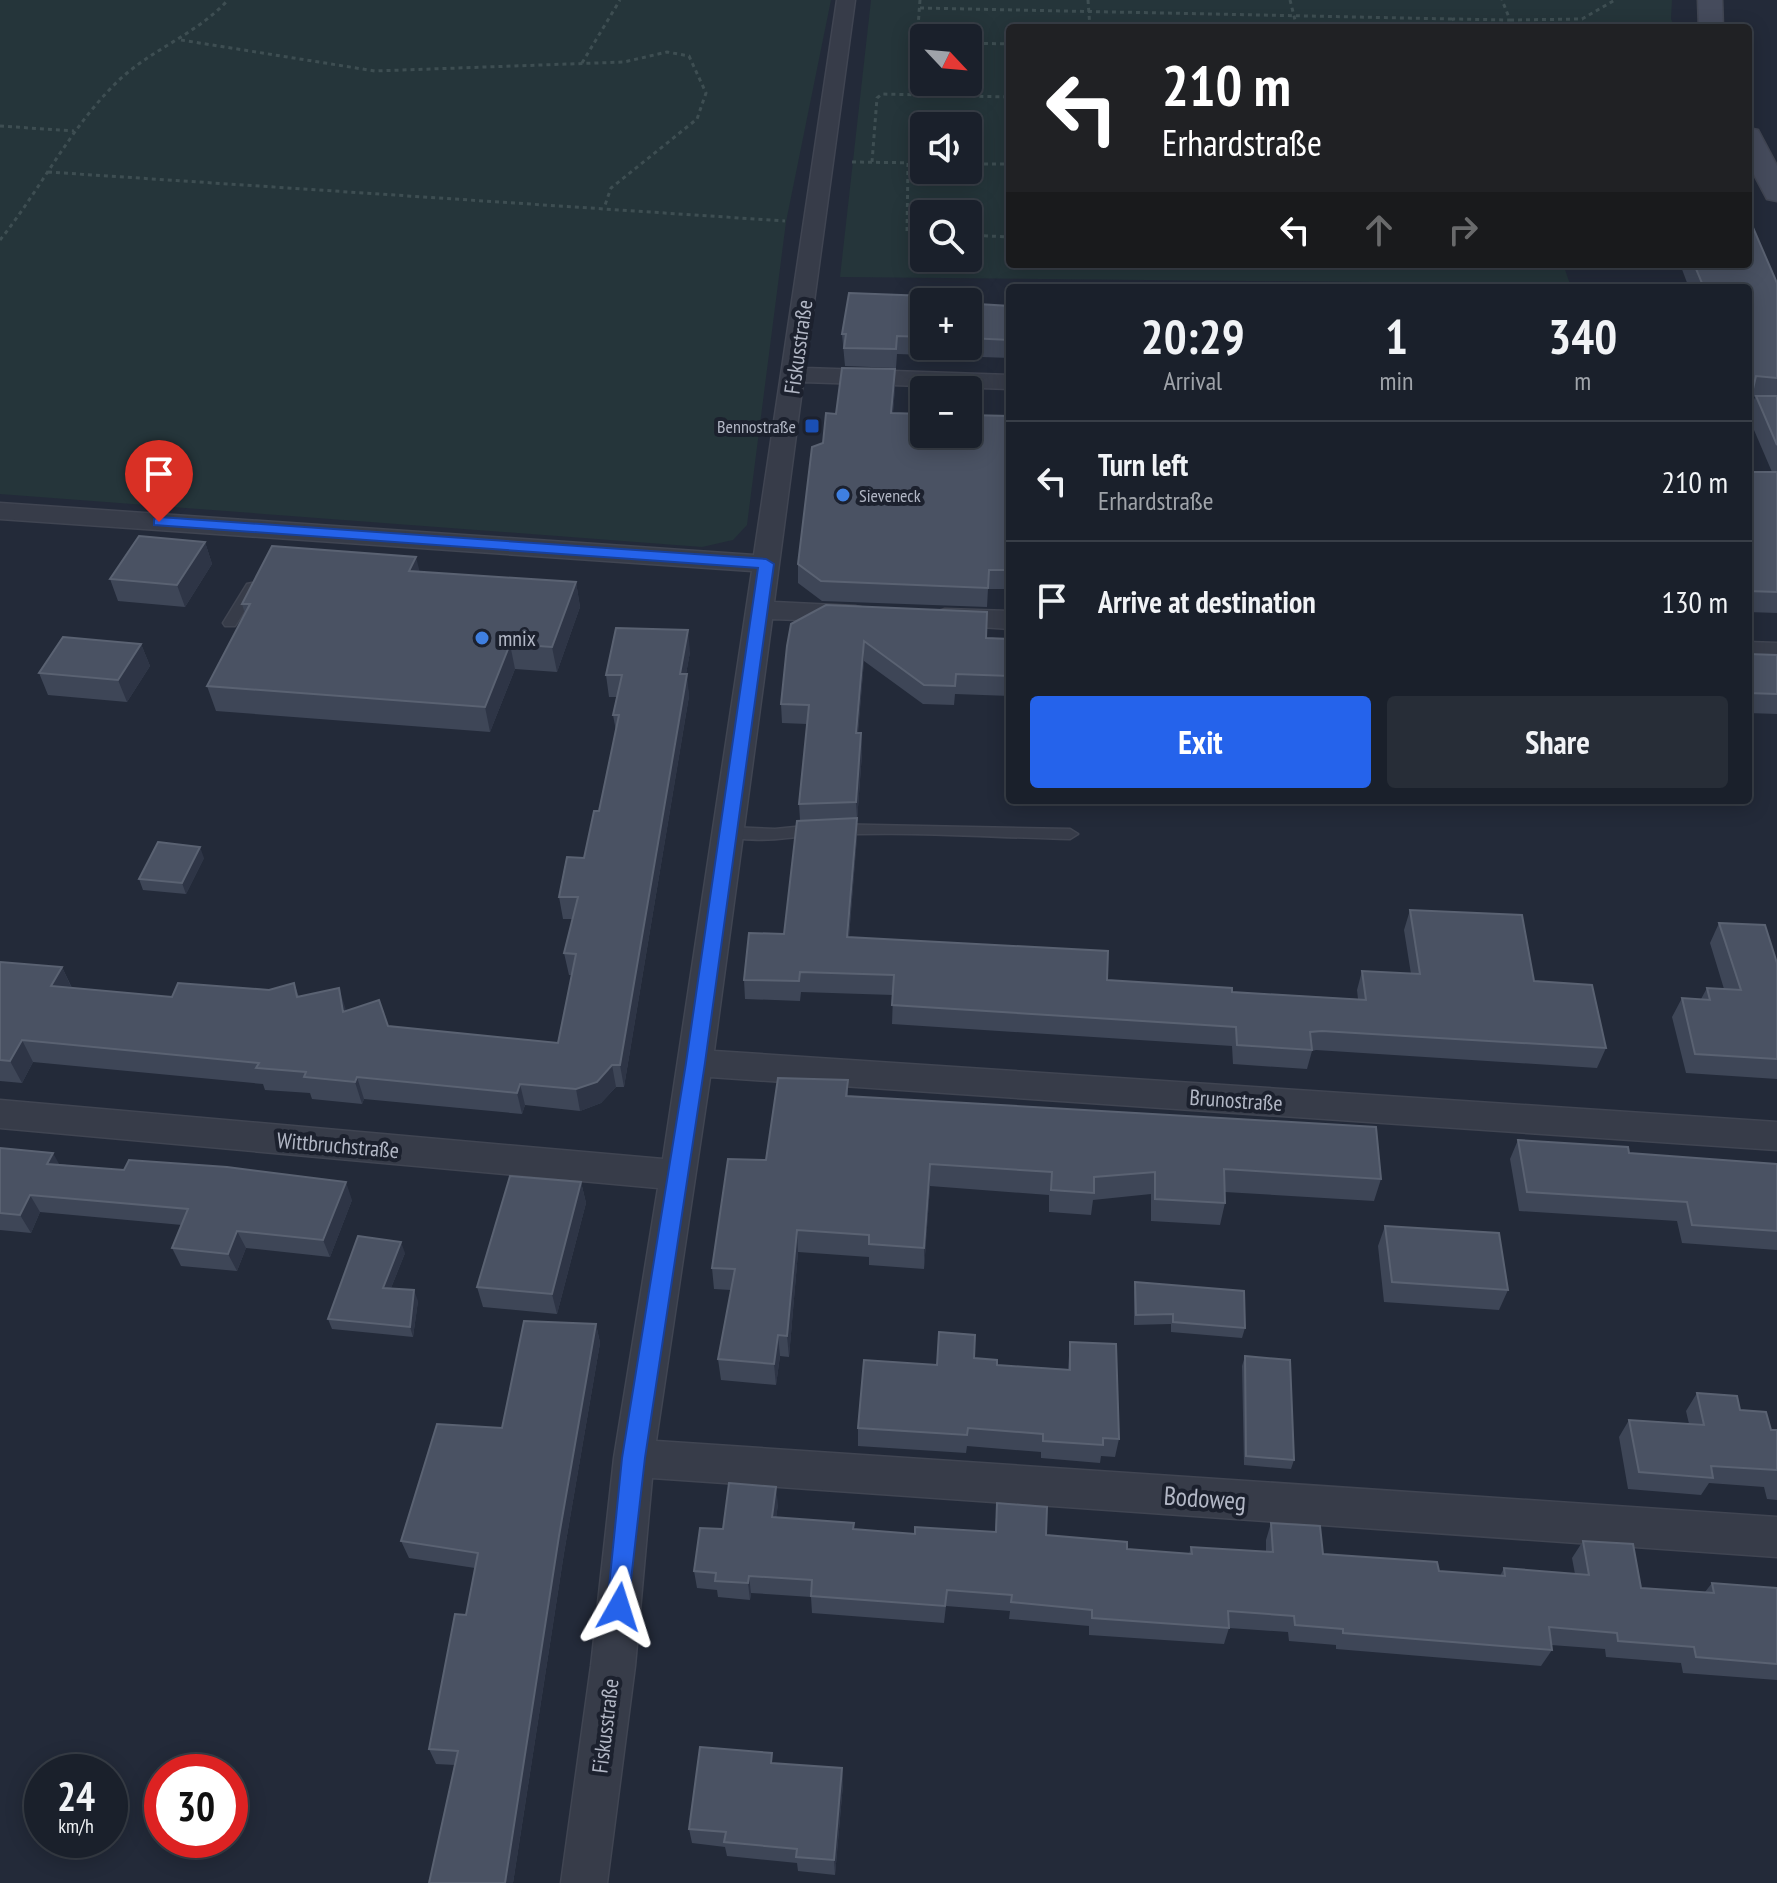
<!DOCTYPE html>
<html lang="en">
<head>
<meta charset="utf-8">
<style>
  body { margin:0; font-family:"PT Sans Narrow",sans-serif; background:#272d37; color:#f1f3f6; height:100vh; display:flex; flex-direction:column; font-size:30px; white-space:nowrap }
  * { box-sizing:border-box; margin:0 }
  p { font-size:26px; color:#9fa3a9 }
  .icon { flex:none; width:44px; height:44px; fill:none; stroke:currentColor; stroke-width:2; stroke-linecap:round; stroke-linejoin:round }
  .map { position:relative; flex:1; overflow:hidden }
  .drawer { position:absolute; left:1006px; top:284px; width:746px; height:520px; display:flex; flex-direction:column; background:#1a202b; border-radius:8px; box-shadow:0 4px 20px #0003,0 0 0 2px #383e47 }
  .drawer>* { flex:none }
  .hud { position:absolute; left:1006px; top:24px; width:746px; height:244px; border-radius:8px; box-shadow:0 4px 20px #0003,0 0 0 2px #383e47; background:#202124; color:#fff; overflow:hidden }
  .needle { width:52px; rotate:116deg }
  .tools { position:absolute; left:910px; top:24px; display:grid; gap:16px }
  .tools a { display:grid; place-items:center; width:72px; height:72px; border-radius:8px; background:#1a202b; box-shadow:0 4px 20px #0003,0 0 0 2px #383e47; font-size:40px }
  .speed { position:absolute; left:24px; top:1754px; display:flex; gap:16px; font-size:40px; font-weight:700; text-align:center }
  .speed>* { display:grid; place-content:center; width:104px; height:104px; border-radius:50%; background:#1a202b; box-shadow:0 4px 20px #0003,0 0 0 2px #383e47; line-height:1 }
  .speed small { font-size:20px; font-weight:400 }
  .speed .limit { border:12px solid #d22; background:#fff; color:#111 }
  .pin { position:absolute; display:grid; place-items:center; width:68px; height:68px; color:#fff; margin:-82px -34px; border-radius:50% 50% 50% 0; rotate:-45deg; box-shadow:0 0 8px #0007 }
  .pin .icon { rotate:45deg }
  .me { position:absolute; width:88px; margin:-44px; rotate:6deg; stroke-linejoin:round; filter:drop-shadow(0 0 6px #0008) }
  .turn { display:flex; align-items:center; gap:28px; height:168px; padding:0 24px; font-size:36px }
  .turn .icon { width:104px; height:104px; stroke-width:2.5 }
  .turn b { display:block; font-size:56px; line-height:68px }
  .lanes { display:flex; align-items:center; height:76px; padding:0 24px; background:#0003; justify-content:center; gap:40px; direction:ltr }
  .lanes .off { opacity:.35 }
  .eta { display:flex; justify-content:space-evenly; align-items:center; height:136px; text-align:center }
  .eta b { font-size:48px; font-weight:600; line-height:56px }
  .action { display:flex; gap:16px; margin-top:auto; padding:16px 24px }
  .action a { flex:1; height:92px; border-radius:8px; background:#2563eb; color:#fff; font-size:32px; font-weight:600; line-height:92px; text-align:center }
  .action a+a { background:#272d37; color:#f1f3f6 }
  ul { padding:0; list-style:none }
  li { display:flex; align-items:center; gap:24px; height:120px; padding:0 24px; border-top:2px solid #383e47 }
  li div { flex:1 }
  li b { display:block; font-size:30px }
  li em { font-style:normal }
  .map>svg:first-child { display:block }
  .green { fill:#25353a; fill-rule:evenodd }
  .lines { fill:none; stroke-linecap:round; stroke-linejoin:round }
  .lane-casing { stroke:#404552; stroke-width:3 }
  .street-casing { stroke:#404552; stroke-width:3 }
  .secondary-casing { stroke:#404552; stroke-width:3 }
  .path { stroke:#3e4e52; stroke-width:3; stroke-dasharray:4 4; stroke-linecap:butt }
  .lane { fill:#373c49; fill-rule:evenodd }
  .street { fill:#373c49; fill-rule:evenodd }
  .secondary { fill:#454b5c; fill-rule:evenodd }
  .wall { fill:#3e4657; fill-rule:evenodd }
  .shaded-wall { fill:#2e3546 }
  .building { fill:#4a5263; stroke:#5a6272; stroke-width:2 }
  .route { fill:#2563eb; stroke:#184099; stroke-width:2 }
  .transit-dot { fill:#1a4fb4; stroke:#1c212e; stroke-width:3 }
  .shop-dot { fill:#3f7fe0; stroke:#1c212e; stroke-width:3 }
  .labels { text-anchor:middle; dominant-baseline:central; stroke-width:8; stroke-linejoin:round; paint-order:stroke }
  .far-poi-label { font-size:18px; fill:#b2b7c5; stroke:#1c212e; text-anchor:end }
  .street-label { font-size:22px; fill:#b2b7c5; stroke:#1c212e }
  .poi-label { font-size:22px; fill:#b2b7c5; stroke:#1c212e; text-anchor:start }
  .near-street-label { font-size:26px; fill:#b2b7c5; stroke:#1c212e }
</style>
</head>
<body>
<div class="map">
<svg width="1777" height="1883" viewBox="0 0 1777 1883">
  <rect width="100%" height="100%" fill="#232a39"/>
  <path class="green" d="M0,0H831L786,222L747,525L733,540L702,547L0,494Z
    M871,0H1672L1671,19L1675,28H1010V264H1563L1570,284L840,277ZM924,38H968V82H924ZM924,126H968V170H924ZM924,214H968V258H924Z"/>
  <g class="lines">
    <defs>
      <path id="lane" d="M252,583L259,587L237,623L235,626H225L223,623L247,584Z
        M825,824L1070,829L1078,834L1070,839C976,837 880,829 787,838C772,840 730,842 721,832L729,827L775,829Z"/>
      <path id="street" d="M837,0H855L805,368L1010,375V389L803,382L774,602L855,606L865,608L869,614L865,620L855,622L772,619L714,1051L1777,1122V1150L710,1077L656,1441L1777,1517V1557L652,1478L635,1666L607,1883H561L591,1666L614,1458L658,1188L0,1128V1100L663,1159L752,571L0,519V503L754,555Z
        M945,609L1010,611V629L935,624L931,618L935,612Z
        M1748,642L1777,643V661L1748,660Z"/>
      <path id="secondary" d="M1698,0H1722L1723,28H1699Z
        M1748,128L1758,130L1777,166V201L1767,199L1748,163Z"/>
    </defs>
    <use href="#lane" class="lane-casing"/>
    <use href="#street" class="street-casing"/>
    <use href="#secondary" class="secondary-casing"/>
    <path class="path" d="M920,0L917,40L924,42
      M1088,0L1090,28
      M1290,0L1297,28
      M920,8L1453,19
      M1510,20L1582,19L1615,0
      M1457,28L1453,19L1510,20L1502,0
      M181,40L375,71L624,62L667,52L689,56L706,93L697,119L611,188L604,208
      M968,43L1010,44
      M582,63L620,0
      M0,126L74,131
      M852,162L924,163
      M872,162L877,98L882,94L1010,97
      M908,163L907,233L924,234
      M968,164H1010
      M48,172L785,221
      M968,235L1010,237
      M0,240C40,190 69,130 114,85C148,50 195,36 228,0"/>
    <use href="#lane" class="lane"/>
    <use href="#street" class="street"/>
    <use href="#secondary" class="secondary"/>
  </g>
  <path class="wall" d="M1680,264H1748L1777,283V613L1748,612V472H1772L1748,416L1755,397L1750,396L1748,401V288H1689Z
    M849,293L978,298V304L1010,306V358L897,354L896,368L845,366L842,334ZM924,302H968V346H924Z
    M895,388L893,413L1010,416V589H988L987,607L822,601L798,583V564L823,443L836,414Z
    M205,542L212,564L185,607L118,601L110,579Z
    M419,572L576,582L580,607L557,672L515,669L490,732L216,711L207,686L245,614L242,604Z
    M791,624L1010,639V696L955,694L954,705L923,704L864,661L858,733H861L862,753L857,821V837L849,937L1107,980L1232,992L1358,999L1357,990L1362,971L1411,974L1404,930L1410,910L1534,981L1606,1048L1597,1068L1316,1050L1312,1051L1307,1069L1233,1064L1232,1046L892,1024L893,995L801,992L800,1001L745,999L744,980L784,934L800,820L799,804L807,724L782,723L781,704Z
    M141,644L150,666L127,702L48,695L39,673Z
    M690,652L686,674L689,696L624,1087H616L601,1103L580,1111L525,1105L522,1114L364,1099L362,1104L312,1099L310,1093L265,1090L263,1084L33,1062L22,1083L0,1081V962L62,967L72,988L172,997L269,990L294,983L299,997L346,1011L388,1026L558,1043L572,975H569L564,953L573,919H563L559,897L584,858L599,811L616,731L613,715L617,697H609L606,675Z
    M1748,654L1777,655V714L1748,713Z
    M204,858L186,894L143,890L139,879Z
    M1719,923L1777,963V1079L1686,1073L1672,1017L1682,998L1701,999L1707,988L1724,989L1710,943Z
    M848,1080V1096L1381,1179L1374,1201L1225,1192V1203L1220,1225L1151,1221V1194L1093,1200L1091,1215L1049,1212V1195L930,1186L924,1269L869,1265V1257L798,1252L789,1357L780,1356L776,1385L721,1380L718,1359L731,1290L714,1289L712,1268L766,1160Z
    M1518,1140L1629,1153L1777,1164V1250L1682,1243L1677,1221L1519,1211L1510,1159Z
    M0,1148L59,1164L352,1200L330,1257L246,1248L237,1271L181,1266L172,1248L182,1225L40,1212L31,1233L0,1230Z
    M581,1182L586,1203L557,1314L483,1307L477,1287Z
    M1385,1226L1508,1290L1499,1310L1384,1302L1378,1246Z
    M405,1253L391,1288L418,1301L413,1337L332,1329L328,1319Z
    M1135,1282L1245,1328L1242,1338L1171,1332V1324L1134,1325V1292Z
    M596,1324L600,1343L564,1553L513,1883H429L455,1765L436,1764L429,1749L466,1615L475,1568L409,1558L401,1541Z
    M1070,1342L1119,1439L1115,1457L1101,1456L1100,1463L1041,1458V1452L967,1446L966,1453L858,1446V1428L937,1365L974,1358L997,1365L1068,1369Z
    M1245,1356L1294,1460L1291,1469L1244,1465L1242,1366Z
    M1697,1393L1740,1410L1771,1430H1777V1500L1767,1499L1764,1487L1709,1483L1701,1495L1628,1489L1619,1437L1629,1420L1689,1424L1686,1411Z
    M997,1503L1046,1535L1127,1549L1189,1554L1191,1547L1266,1552V1540L1271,1523L1323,1554L1439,1571L1500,1576L1504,1568L1575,1574L1572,1558L1583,1541L1641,1588L1705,1592L1712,1583L1777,1588V1680L1683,1673L1681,1663L1606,1657L1605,1649L1551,1645L1552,1650L1541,1666L1336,1649V1645L1289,1641L1288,1632L1229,1628L1224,1644L1089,1635V1626L1009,1619L1010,1611L946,1606L944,1623L812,1613L811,1597L751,1593L750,1600L718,1597L717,1590L697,1588L694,1571L723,1529L778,1504L776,1518L854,1529L915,1534L995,1532Z
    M774,1763L842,1768L843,1784L835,1875L798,1871L797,1863L727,1856L725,1847L692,1843L689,1829Z"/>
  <path class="shaded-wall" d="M895,369V388L891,432V413Z
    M205,542L212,564L185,607L177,585Z
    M416,557L422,581L409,571Z
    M576,582L580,607L557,672L552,647Z
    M688,630L690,652L682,696L680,674Z
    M864,641V661L856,752V733Z
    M141,644L150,666L127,702L118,680Z
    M510,644L515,669L490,732L485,707Z
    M687,674L689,696L624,1087L620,1065Z
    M861,733L862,753L857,821V837L847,956V937L857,818L856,802Z
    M200,847L204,858L186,894L182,883Z
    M62,967L72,989L51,986Z
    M339,988L346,1010L350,1033L343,1012Z
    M22,1040L33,1062L22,1083L10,1061Z
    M612,1065L616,1087L601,1103L580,1111L576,1089Z
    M357,1077L364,1099L362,1104L355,1082Z
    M520,1084L525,1105L522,1114L517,1093Z
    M53,1153L63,1171L47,1164Z
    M930,1164V1186L924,1269V1248Z
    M346,1182L352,1200L330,1257L323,1240Z
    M581,1182L586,1203L557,1314L552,1294Z
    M30,1195L40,1212L31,1233L20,1215Z
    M797,1230L798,1252L789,1357L787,1336Z
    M237,1231L246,1248L237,1271L228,1254Z
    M401,1242L405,1253L387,1298L383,1288Z
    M414,1290L418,1301L413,1337L410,1327Z
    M596,1324L600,1343L564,1553L513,1883H505L559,1536Z
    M778,1335L780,1356L776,1385L774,1364Z
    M776,1487L778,1504L774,1534L772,1517Z
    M749,1576L751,1593L750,1600L748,1583Z
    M842,1768L843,1784L835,1875L834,1860Z"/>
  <path class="building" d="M1748,216L1777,283V378L1756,376L1753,389L1748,377V288H1704L1694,264H1748Z
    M849,293L978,298V304L1010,306V340L968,338V302H924V337L897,336L896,349L844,348L846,334H842Z
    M842,368L895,369L891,413L924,414V434H968V415L1010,416V570H989L988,588L821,581L798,564L812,447L823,443L826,413L836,414Z
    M1756,396H1777V445Z
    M1748,472H1777V592L1748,591Z
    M139,536L205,542L177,585L110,579Z
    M272,546L416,557L409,571L576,582L552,647L510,644L485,707L207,686L250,604H242Z
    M826,605L987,612L986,638L1010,639V676L956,674L955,686L924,685L864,641L856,733H861L856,802L799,804L809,705L781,704L787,646L791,624Z
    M616,628L688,630L680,674H687L620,1065H612L597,1082L576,1089L520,1084L517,1093L357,1077L355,1082L304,1077L306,1072L256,1068L259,1063L22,1040L10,1061L0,1060V962L62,967L51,986L172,997L178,983L269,990L294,983L297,997L339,988L343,1012L379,1000L388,1026L558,1043L576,954L564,953L578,897H559L567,857L584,858L594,811H599L619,715H613L622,675H606Z
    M63,637L141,644L118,680L39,673Z
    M1748,654L1777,655V694L1748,693Z
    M857,818L847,937L1108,951L1107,980L1232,988V992L1366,1000L1362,971L1420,974L1410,910L1522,915L1534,981L1592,985L1606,1048L1322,1031L1310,1032L1312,1050L1237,1045L1236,1027L892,1005L894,975L800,972L799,981L744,980L749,933L784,934L797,821Z
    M158,842L200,847L182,883L139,879Z
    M1719,923L1765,925L1777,963V1059L1695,1054L1682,998L1710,1000L1707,988L1741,990Z
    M778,1078L848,1080L846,1096L1376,1127L1381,1179L1224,1169L1225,1203L1155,1199V1172L1094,1177V1193L1051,1190L1052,1172L930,1164L924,1248L869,1244V1235L797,1230L787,1336L778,1335L774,1364L718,1359L735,1269L712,1268L728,1159L766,1160Z
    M1518,1140L1628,1147L1629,1153L1777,1164V1231L1692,1225L1687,1202L1527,1192Z
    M0,1148L53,1153L47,1164L124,1170L129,1160L227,1167L346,1182L323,1240L237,1231L228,1254L172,1248L188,1209L30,1195L20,1215L0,1213Z
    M510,1176L581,1182L552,1294L477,1287Z
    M1385,1226L1499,1233L1508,1290L1392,1282Z
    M358,1236L401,1242L383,1288L414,1290L410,1327L328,1319Z
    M1135,1282L1244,1291L1245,1328L1173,1322V1314L1136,1315Z
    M524,1321L596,1324L559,1536L505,1883H429L458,1751L429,1749L455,1614L466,1615L478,1553L401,1541L437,1424L502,1428Z
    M939,1332L975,1335L974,1358L997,1360V1365L1070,1370V1342L1116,1344L1119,1439L1103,1438V1445L1043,1441V1434L968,1428L967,1435L858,1428L864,1360L937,1365Z
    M1245,1356L1290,1360L1294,1460L1246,1456Z
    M1697,1393L1737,1396L1740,1410L1766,1412L1771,1430H1777V1470L1711,1466L1713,1478L1639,1472L1629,1420L1704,1425Z
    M729,1483L776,1487L772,1517L854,1523L853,1529L915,1534V1527L996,1532L997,1503L1047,1507L1046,1535L1127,1542V1549L1192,1554L1191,1547L1273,1552L1271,1523L1320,1526L1323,1554L1437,1562L1439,1571L1505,1576L1504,1568L1589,1575L1583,1541L1633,1544L1641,1588L1714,1593L1712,1583L1777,1588V1664L1696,1657L1694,1647L1618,1641L1617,1633L1549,1627L1552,1650L1343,1633V1629L1295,1625L1294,1616L1228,1611L1229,1628L1092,1618V1610L1011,1602L1012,1595L947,1590L945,1606L811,1596L812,1580L749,1576L748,1583L715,1581L716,1573L694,1571L700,1528L723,1529Z
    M700,1747L772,1753L771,1763L842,1768L834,1860L796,1857L797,1849L724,1842L726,1832L689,1829Z"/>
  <path class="route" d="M159,517L766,559L774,564L705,1063L645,1458L627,1615L619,1619L610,1615L607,1607L622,1458L686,1063L758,568L154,525V519Z"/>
  <rect class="transit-dot" x="804" y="418" width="16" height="16" rx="4"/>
  <g class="shop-dot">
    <circle cx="843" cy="495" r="8"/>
    <circle cx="482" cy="638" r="8"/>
  </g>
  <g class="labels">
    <g class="far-poi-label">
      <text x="796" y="426">Bennostraße</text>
      <text x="859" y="495" text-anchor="start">Sieveneck</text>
    </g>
    <g class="street-label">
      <text transform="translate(798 347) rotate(-82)">Fiskusstraße</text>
      <text transform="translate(1236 1100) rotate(4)">Brunostraße</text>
      <text transform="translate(338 1145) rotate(5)">Wittbruchstraße</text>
      <text transform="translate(605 1726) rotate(-83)">Fiskusstraße</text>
    </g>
    <g class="poi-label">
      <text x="498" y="638">mnix</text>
    </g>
    <g class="near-street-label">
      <text transform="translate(1205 1498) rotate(4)">Bodoweg</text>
    </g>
  </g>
</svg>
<div class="tools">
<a><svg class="needle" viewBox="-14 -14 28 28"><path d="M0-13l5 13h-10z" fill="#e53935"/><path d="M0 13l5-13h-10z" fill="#9fa3a9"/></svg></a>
<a><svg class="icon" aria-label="sound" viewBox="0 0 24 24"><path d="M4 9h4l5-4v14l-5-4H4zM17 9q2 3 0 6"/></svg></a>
<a><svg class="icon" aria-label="search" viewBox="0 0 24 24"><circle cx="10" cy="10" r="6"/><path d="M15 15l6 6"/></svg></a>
<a>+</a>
<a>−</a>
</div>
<div class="speed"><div>24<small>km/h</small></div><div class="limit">30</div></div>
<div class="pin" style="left:159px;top:522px;background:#d93025"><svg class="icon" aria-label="arrive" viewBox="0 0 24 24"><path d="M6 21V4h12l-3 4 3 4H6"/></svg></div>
<svg class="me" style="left:619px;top:1607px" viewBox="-20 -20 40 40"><path d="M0-17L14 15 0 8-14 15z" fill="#2563eb" stroke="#fff" stroke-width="4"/></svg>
<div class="hud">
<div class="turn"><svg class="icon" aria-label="left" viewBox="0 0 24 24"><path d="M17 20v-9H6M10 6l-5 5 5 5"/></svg><div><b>210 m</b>Erhardstraße</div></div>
<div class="lanes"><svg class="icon" aria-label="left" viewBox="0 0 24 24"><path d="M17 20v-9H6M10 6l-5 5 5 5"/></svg><svg class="icon off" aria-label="ahead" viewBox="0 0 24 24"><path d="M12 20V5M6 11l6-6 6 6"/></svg><svg class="icon off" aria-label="right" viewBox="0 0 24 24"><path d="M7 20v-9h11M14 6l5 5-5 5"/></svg></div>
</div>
<section class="drawer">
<div class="eta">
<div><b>20:29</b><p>Arrival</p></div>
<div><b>1</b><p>min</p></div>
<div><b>340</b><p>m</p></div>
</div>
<ul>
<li><svg class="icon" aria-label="left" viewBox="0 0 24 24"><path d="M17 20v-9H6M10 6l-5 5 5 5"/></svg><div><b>Turn left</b><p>Erhardstraße</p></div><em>210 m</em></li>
<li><svg class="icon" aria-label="arrive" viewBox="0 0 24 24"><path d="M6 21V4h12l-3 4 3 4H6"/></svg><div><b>Arrive at destination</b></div><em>130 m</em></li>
</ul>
<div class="action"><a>Exit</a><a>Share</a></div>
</section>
</div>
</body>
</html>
